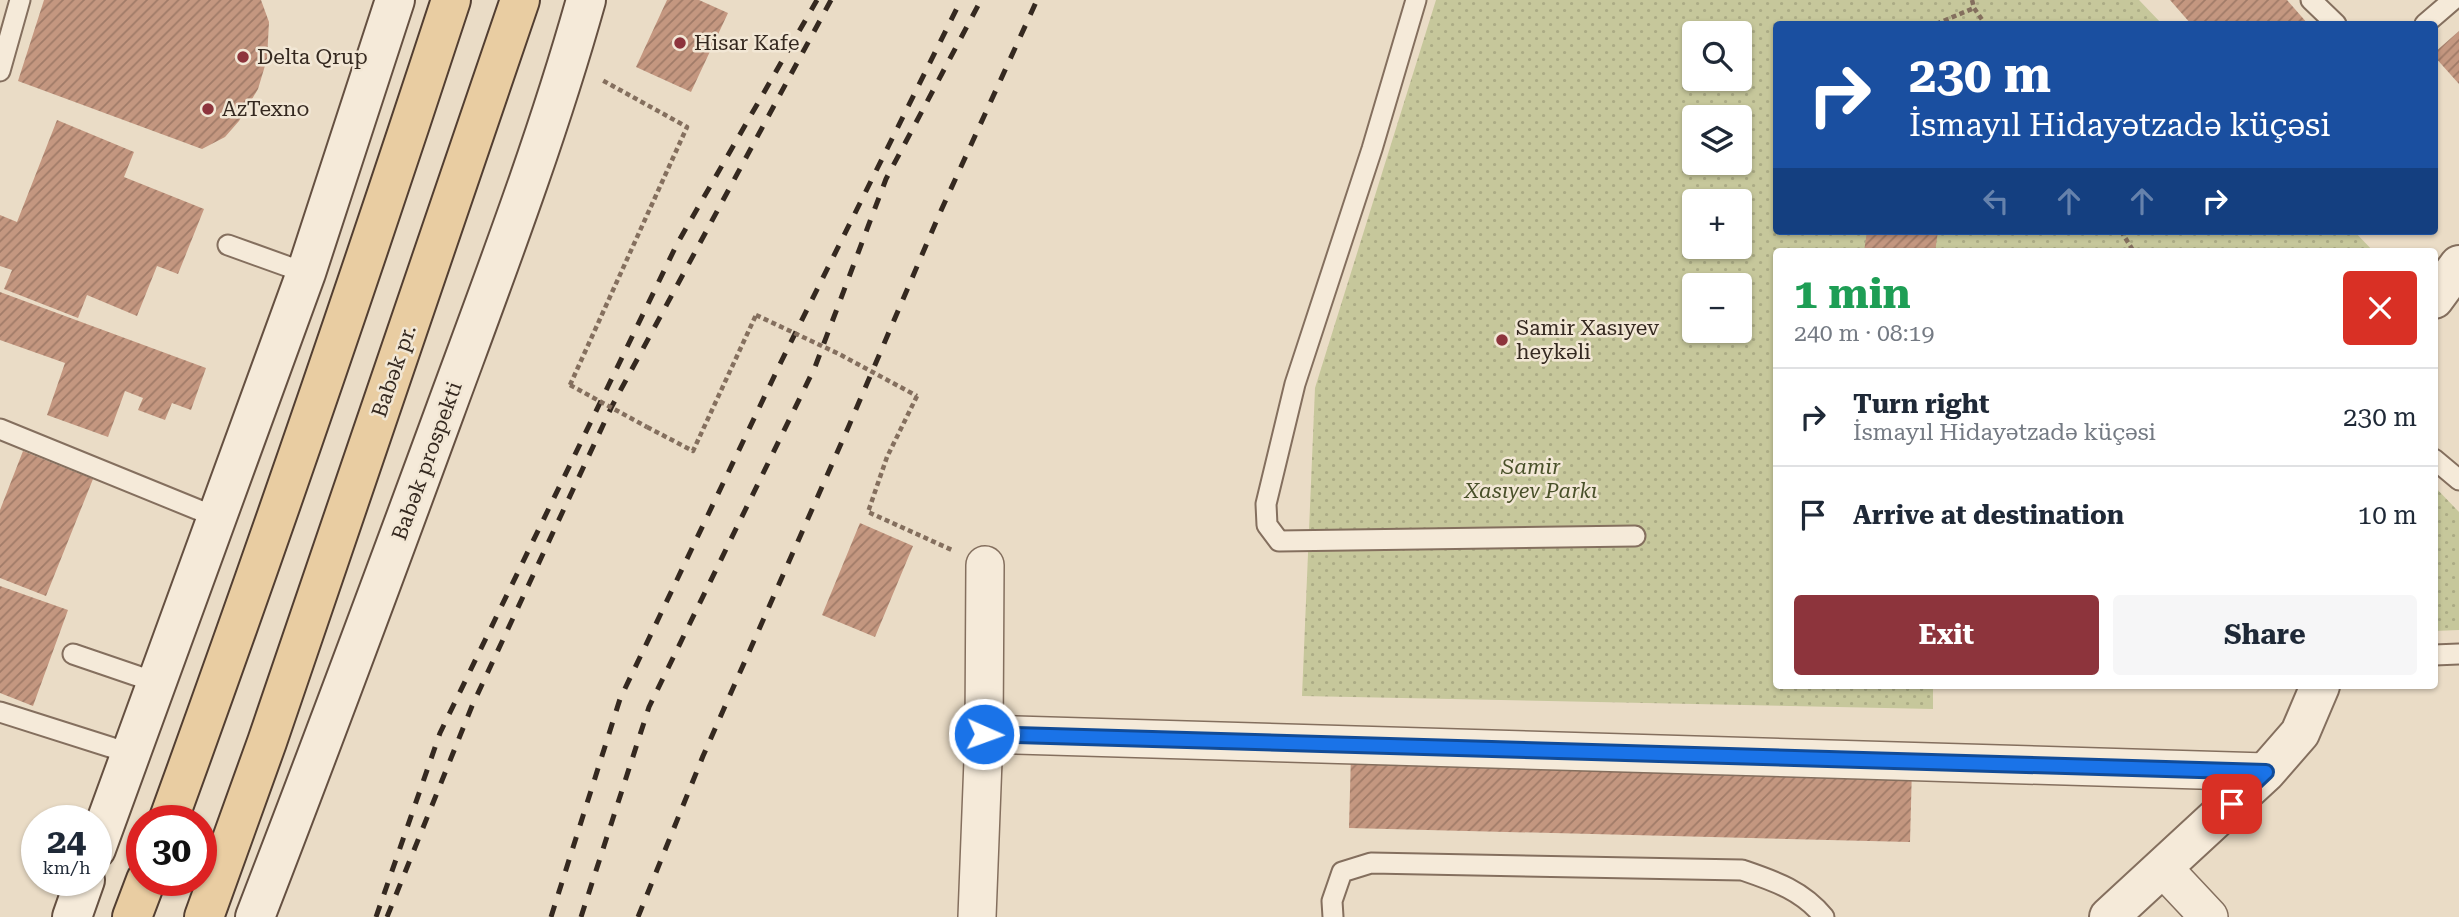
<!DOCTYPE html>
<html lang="en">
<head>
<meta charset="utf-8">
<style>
  body { margin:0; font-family:"Roboto Serif",serif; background:#f6f6f7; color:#1f2937; height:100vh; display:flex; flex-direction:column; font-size:26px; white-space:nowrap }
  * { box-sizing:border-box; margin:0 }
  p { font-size:23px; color:#747a83 }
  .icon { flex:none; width:38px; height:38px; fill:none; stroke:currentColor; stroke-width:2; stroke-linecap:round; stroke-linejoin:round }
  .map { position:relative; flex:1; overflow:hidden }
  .side { position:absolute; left:1773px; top:248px; width:665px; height:441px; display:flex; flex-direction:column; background:#fff; border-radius:7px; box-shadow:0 2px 5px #0004 }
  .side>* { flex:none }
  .guide { position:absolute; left:1773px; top:21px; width:665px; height:214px; border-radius:7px; box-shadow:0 2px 5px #0004; background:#1a4fa0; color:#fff; overflow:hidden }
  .buttons { position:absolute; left:1682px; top:21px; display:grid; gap:14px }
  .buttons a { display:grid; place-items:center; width:70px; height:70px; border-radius:7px; background:#fff; box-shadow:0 2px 5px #0004; font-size:35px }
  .speed { position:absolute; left:21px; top:805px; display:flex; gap:14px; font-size:35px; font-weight:700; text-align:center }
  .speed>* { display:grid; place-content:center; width:91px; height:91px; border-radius:50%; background:#fff; box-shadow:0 2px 5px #0004; line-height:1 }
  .speed small { font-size:18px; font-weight:400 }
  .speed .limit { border:10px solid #d22; background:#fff; color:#111 }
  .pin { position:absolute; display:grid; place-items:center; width:60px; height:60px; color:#fff; margin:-30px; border-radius:14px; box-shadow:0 4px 10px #0006 }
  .me { position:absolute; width:77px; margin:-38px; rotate:92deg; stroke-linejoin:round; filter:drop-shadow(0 0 5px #0008) }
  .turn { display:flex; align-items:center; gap:24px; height:147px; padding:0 21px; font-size:32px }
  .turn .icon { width:91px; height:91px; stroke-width:2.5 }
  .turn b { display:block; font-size:49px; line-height:60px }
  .lanes { display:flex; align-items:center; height:66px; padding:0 21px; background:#0003; justify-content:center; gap:35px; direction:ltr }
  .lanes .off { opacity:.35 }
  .round { display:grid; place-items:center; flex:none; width:74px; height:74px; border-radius:7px; background:#f6f6f7 }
  .overview { display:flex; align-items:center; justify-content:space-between; height:119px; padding:0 21px }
  h1 { font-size:42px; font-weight:700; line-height:52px; color:#1e9e55 }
  .button { display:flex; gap:14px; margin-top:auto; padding:14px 21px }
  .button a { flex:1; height:80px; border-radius:7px; background:#8d343c; color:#fff; font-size:28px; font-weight:700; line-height:80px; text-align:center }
  .button a+a { background:#f6f6f7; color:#1f2937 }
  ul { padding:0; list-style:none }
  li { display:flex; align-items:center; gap:21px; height:98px; padding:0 21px; border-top:2px solid #e0e1e3 }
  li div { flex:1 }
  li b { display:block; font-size:26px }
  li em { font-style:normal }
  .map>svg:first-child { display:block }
  .park { fill:url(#park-dots); fill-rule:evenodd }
  .building { fill:url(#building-hatch) }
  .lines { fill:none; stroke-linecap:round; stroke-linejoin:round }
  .service-casing { stroke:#846f5e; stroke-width:23 }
  .minor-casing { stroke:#846f5e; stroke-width:40 }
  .tertiary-casing { stroke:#846f5e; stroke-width:42 }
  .secondary-casing { stroke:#655041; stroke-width:42 }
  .primary-casing { stroke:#523e31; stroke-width:42 }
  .path { stroke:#846f5e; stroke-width:4.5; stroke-dasharray:5 3.5; stroke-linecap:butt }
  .service { stroke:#f5ead9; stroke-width:19 }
  .minor { stroke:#f5ead9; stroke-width:37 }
  .tertiary { stroke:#f5ead9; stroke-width:38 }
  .secondary { stroke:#f5ead9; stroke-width:38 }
  .primary { stroke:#e9cda2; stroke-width:38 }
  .rail { stroke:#352920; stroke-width:5; stroke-dasharray:12 12; stroke-linecap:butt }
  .path-bridge { stroke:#846f5e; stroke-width:4.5; stroke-dasharray:5 3.5; stroke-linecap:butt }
  .route-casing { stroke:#114b97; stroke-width:18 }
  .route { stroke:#1a73e8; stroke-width:12 }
  .poi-dot { fill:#8d343c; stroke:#f2e7d5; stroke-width:2.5 }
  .labels { text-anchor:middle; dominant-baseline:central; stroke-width:5; stroke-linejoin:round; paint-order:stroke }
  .poi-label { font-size:21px; fill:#352920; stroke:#f2e7d5; text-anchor:start }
  .street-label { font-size:21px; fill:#352920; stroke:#f2e7d5 }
  .park-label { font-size:21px; font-style:italic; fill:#495029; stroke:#f2e7d5 }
</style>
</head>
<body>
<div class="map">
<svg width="2459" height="917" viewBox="0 0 2459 917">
  <defs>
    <pattern id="park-dots" width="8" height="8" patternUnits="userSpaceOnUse" patternTransform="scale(1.75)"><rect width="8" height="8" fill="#c6c79b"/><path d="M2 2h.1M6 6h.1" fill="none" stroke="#abab85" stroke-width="1.8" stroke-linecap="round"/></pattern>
    <pattern id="building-hatch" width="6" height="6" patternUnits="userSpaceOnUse" patternTransform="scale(1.75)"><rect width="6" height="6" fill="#c49780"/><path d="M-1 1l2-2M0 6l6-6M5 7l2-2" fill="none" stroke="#a07b68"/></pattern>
  </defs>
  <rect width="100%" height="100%" fill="#eadcc6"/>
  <path class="park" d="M1436,0H2139L2162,24H1776V231H2354L2374,252H1776V686H1933V709L1302,696L1315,388ZM1694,33H1740V79H1694ZM1694,117H1740V163H1694ZM1694,201H1740V247H1694ZM1694,285H1740V331H1694Z
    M2434,486L2459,512V630L2434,631Z"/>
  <path class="building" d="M44,0H261L269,22L267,59L258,89L239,121L225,137L202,149L18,81Z
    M667,0H699L728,13L691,92L636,67Z
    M2170,0H2287L2308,24H2191Z
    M2459,31V84L2434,56V53Z
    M57,120L134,152L124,177L204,209L178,274L157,266L137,316L87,295L78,318L4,289L12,270L0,266V215L17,222Z
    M1867,231H1938L1935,252H1864Z
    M0,292L206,368L191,410L172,403L165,420L138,410L143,398L125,391L108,437L47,415L65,363L0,340Z
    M23,451L93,479L46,596L0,578V510Z
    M860,523L913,546L875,637L822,615Z
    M0,586L68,610L33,706L0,693Z
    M1351,753L1912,767L1910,842L1349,828Z"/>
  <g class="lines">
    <defs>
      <path id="service" d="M1416,0L1372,149L1295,384L1266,504L1267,525L1279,541L1635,536
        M2311,0L2336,24
        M2425,24L2453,0
        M0,71L20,0
        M228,245L306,273
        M0,429L216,517
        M2434,459L2459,480
        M73,654L155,682
        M2434,655L2459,654
        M0,712L129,753
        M1333,917L1332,901L1342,872L1371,863L1742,870C1774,881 1802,890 1824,917"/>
      <path id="minor" d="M984,734L2266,772
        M2163,868L2209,917
        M977,917L984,734L985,565"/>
      <path id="tertiary" d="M2434,299L2459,265
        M2109,917L2266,772L2300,733L2320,686"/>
      <path id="secondary" d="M96,849L306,273L395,0
        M72,917L85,880
        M255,917C320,749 383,580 445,411C495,275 547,139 586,0"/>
      <path id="primary" d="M168,821C267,549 361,275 451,0
        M132,917L146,880
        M204,917L267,742L520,0"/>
    </defs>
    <use href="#service" class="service-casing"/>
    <use href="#minor" class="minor-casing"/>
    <use href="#tertiary" class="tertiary-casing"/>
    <use href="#secondary" class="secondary-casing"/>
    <use href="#primary" class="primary-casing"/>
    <path class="path" d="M1972,0L1974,8L1985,24
      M1936,24L1974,8
      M2121,231L2134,252
      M570,385L687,127L602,80
      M917,396L887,457L868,512L952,550
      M647,427L693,451L756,315"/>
    <use href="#service" class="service"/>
    <use href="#minor" class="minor"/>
    <use href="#tertiary" class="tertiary"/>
    <use href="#secondary" class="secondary"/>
    <use href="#primary" class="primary"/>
    <path class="rail" d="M376,917L440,733L677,244L817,0
      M387,917L472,706L612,406L831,0
      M551,917L620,699L781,362L961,0
      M581,917L649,707L815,367L886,179L981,0
      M638,917L703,756L848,428L939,215L1037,0"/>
    <path class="path-bridge" d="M756,315L839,354L917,396
      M570,385L647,427"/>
  </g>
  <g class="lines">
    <defs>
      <path id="route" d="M984,734L2266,772L2232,804"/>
    </defs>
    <use href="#route" class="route-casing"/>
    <use href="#route" class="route"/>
  </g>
  <g class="poi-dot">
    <circle cx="680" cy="43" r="7"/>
    <circle cx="243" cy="57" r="7"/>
    <circle cx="208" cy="109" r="7"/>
    <circle cx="1502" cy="340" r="7"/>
  </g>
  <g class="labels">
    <g class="poi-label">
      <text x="694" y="43">Hisar Kafe</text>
      <text x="257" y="57">Delta Qrup</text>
      <text x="222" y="109">AzTexno</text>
      <text x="1516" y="328">Samir Xasıyev<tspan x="1516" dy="24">heykəli</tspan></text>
    </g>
    <g class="street-label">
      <text transform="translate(394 371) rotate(-71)">Babək pr.</text>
      <text transform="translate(427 461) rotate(-70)">Babək prospekti</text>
    </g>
    <g class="park-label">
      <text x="1531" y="467">Samir<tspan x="1531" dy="24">Xasıyev Parkı</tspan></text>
    </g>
  </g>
</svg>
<div class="buttons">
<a><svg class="icon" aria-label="search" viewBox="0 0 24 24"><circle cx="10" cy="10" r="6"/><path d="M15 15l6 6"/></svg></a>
<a><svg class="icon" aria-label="layers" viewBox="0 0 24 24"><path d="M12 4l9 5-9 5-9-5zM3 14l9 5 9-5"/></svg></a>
<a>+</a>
<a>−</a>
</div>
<div class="speed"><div>24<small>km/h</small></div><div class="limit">30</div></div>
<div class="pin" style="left:2232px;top:804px;background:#d93025"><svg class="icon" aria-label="arrive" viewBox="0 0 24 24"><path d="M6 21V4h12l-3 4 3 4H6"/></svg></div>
<svg class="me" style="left:984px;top:734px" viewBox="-20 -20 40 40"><circle r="17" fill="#1a73e8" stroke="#fff" stroke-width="3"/><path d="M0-11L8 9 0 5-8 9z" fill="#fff"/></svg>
<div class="guide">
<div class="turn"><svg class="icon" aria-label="right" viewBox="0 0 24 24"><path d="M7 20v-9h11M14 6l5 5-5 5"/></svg><div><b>230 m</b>İsmayıl Hidayətzadə küçəsi</div></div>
<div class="lanes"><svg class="icon off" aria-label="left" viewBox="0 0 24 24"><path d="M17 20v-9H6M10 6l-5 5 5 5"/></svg><svg class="icon off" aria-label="ahead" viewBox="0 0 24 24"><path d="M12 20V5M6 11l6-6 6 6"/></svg><svg class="icon off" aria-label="ahead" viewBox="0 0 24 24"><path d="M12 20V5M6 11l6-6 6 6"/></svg><svg class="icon" aria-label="right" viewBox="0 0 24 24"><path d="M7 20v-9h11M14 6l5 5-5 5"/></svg></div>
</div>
<section class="side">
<div class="overview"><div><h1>1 min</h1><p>240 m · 08:19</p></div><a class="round" style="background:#d93025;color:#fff"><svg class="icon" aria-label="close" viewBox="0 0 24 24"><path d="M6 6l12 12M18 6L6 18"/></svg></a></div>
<ul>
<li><svg class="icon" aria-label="right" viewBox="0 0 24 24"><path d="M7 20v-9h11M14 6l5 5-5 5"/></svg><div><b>Turn right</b><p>İsmayıl Hidayətzadə küçəsi</p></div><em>230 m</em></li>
<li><svg class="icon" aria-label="arrive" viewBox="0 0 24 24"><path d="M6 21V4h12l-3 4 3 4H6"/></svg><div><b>Arrive at destination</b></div><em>10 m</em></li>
</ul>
<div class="button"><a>Exit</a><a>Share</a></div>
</section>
</div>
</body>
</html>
